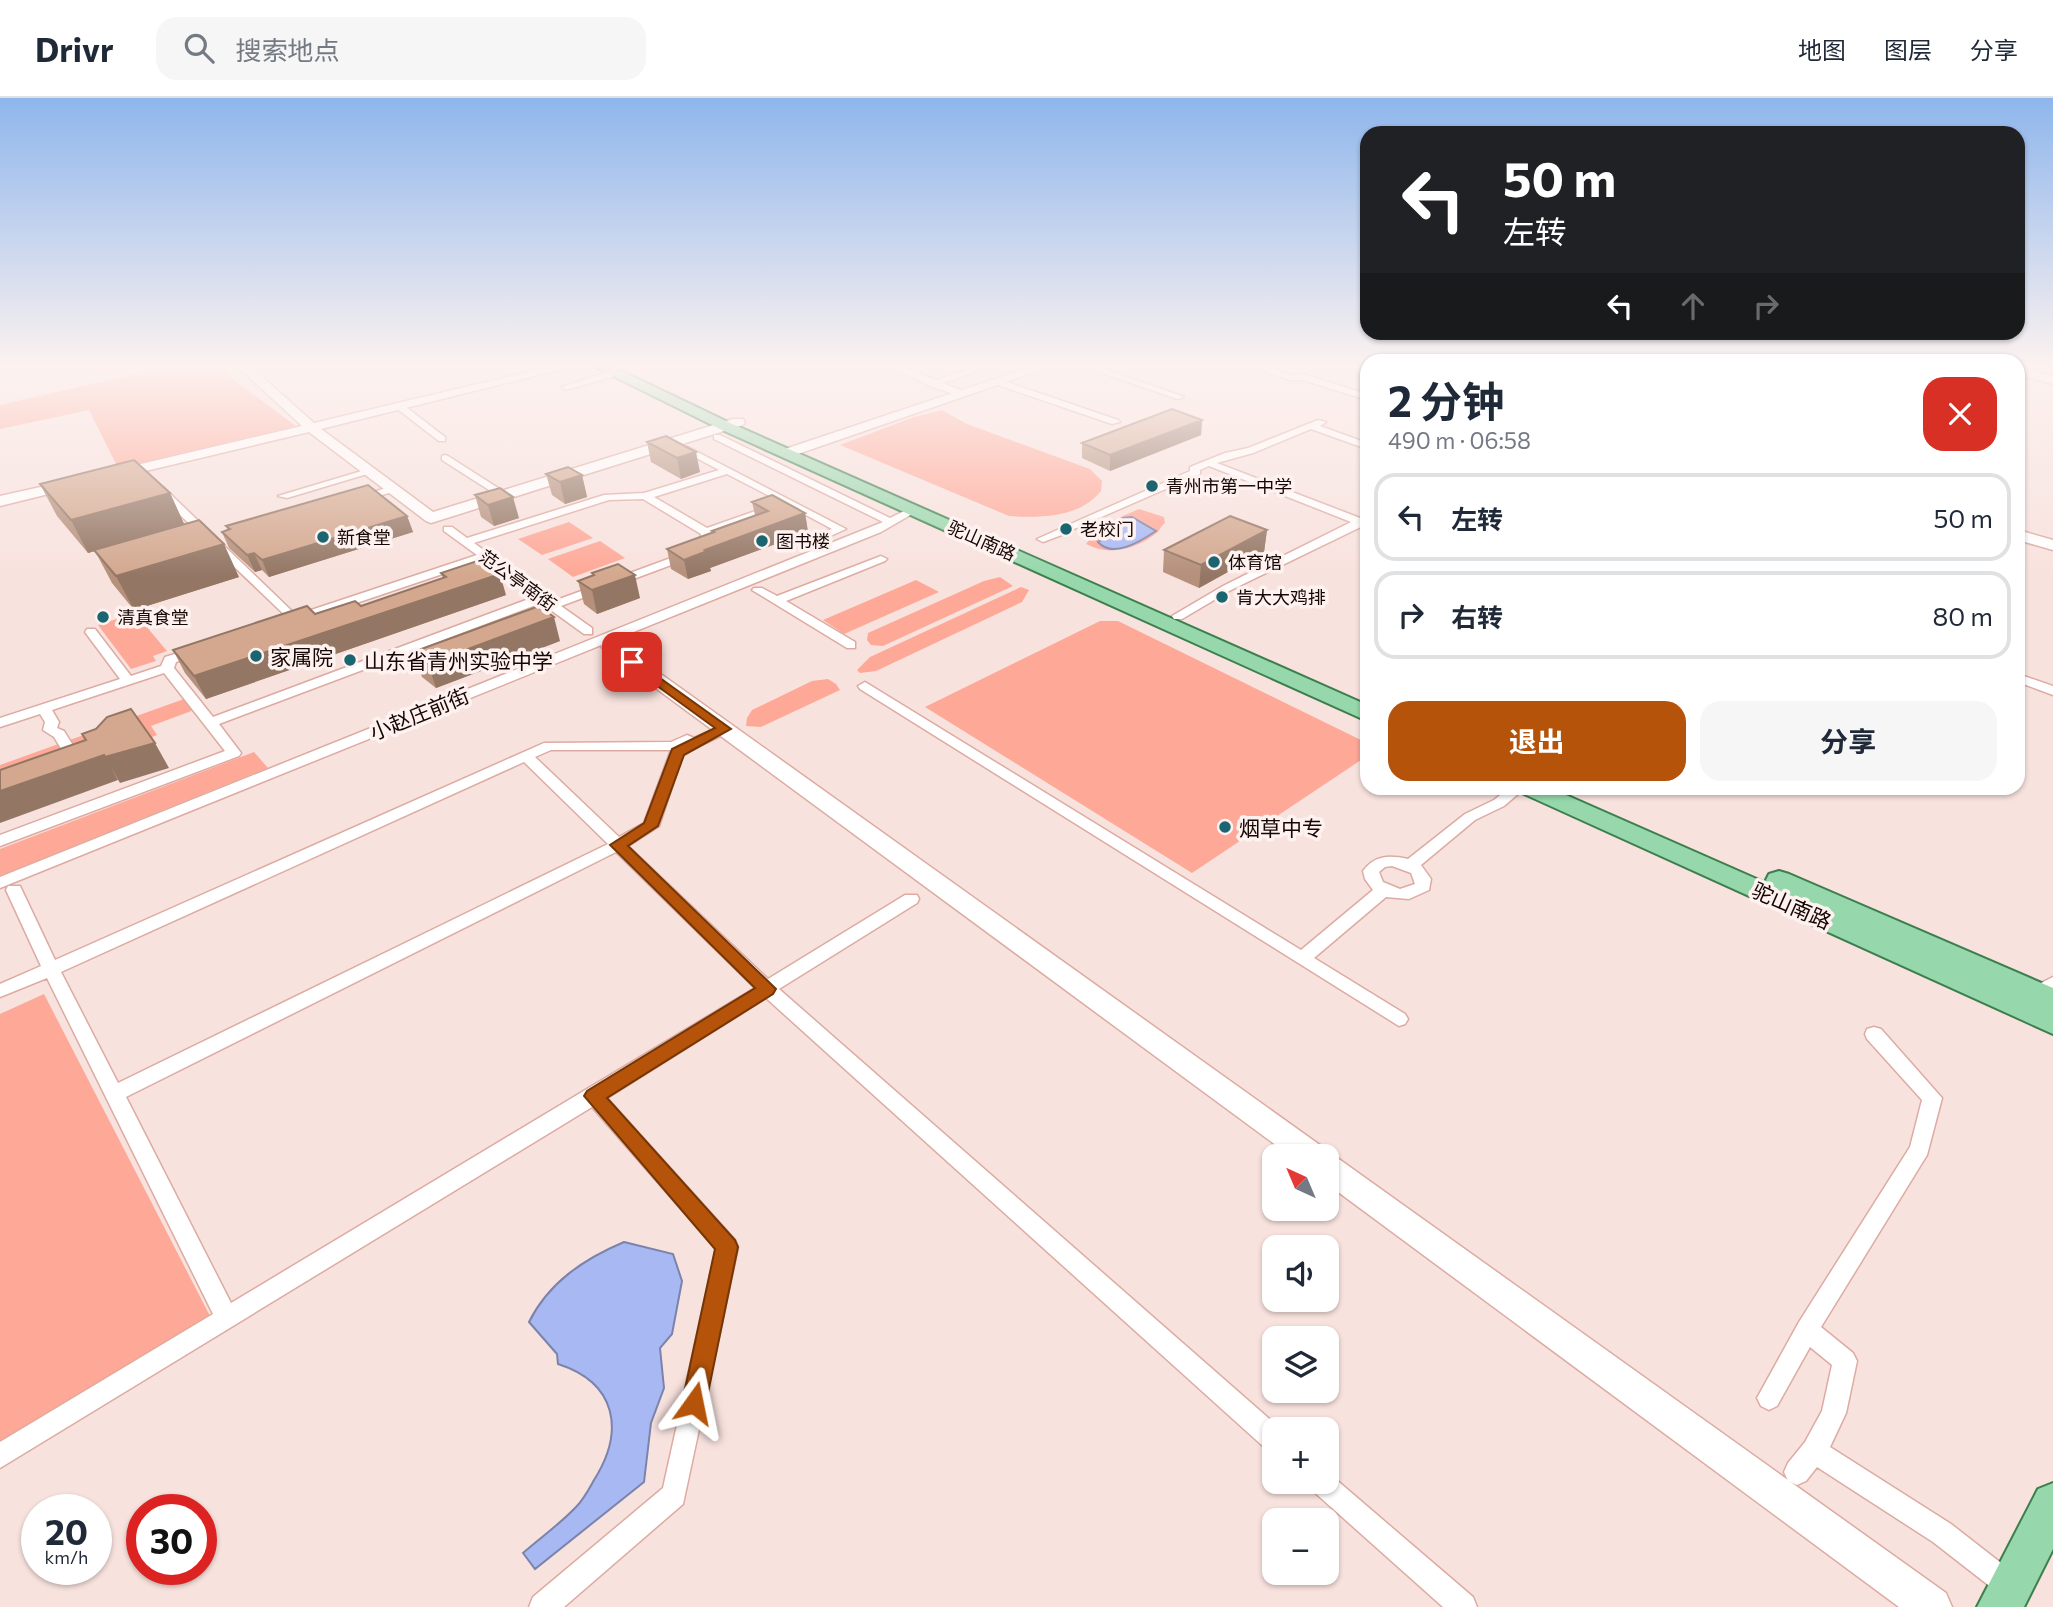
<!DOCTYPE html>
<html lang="zh">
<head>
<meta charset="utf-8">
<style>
  body { margin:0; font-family:Commissioner,"Noto Sans SC",sans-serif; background:#f6f6f7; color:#1f2937; height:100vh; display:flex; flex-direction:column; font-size:26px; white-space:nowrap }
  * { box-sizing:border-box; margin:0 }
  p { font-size:23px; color:#747a83 }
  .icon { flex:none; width:38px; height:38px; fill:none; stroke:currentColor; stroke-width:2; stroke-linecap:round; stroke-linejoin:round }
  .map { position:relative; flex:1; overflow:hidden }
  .side { position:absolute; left:1360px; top:256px; width:665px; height:441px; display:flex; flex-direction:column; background:#fff; border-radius:21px; box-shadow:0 2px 5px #0004 }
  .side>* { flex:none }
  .banner { position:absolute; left:1360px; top:28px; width:665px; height:214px; border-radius:21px; box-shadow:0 2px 5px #0004; background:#202124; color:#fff; overflow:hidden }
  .needle { width:46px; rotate:316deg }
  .tools { position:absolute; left:1262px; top:1046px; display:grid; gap:14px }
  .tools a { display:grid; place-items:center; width:77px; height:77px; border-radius:14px; background:#fff; box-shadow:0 2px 5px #0004; font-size:35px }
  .speed { position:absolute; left:21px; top:1396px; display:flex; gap:14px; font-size:35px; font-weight:700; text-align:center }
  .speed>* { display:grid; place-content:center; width:91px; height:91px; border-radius:50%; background:#fff; box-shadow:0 2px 5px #0004; line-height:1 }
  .speed small { font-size:18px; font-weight:400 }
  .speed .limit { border:10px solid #d22; background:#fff; color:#111 }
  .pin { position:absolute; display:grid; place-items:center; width:60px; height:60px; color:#fff; margin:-30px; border-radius:14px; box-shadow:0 4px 10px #0006 }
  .me { position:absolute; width:77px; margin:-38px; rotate:12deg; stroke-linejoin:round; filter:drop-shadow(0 0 5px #0008) }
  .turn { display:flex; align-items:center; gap:24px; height:147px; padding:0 28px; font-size:32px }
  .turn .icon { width:91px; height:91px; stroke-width:2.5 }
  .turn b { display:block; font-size:49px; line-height:60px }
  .lanes { display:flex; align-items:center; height:66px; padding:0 28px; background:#0003; justify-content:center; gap:35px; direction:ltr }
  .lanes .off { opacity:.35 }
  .round { display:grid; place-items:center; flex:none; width:74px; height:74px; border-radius:21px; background:#f6f6f7 }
  .headline { display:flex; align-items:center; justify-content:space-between; height:119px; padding:0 28px }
  h1 { font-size:42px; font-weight:700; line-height:52px }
  .action { display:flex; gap:14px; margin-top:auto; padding:14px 28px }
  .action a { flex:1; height:80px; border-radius:21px; background:#b45309; color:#fff; font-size:28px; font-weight:700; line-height:80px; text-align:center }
  .action a+a { background:#f6f6f7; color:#1f2937 }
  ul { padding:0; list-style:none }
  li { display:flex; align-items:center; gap:21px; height:88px; margin:0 14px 10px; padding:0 14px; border:4px solid #e0e1e3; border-radius:21px }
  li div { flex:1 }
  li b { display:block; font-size:26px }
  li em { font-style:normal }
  header { display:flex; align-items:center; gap:42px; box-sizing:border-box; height:98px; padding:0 35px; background:#fff; border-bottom:2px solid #e0e1e3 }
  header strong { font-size:33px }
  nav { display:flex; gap:38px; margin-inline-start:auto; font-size:24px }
  .search { width:490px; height:63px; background:#f6f6f7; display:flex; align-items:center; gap:18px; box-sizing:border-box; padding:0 24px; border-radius:21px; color:#747a83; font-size:26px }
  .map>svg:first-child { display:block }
  .green { fill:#fea897 }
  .water { fill:#a7b8f3; stroke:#7c83ab; stroke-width:2 }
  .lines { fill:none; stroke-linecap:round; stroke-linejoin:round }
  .street-casing { stroke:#ddaba1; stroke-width:3 }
  .secondary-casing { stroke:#ddaba1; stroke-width:3 }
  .primary-casing { stroke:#3c7e4d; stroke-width:4 }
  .street { fill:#fff; fill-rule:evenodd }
  .secondary { fill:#fff; fill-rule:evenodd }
  .primary { fill:#96d8ac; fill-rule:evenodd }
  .wall { fill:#b5907b }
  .shaded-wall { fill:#947664 }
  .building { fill:#d3a88f; stroke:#947664; stroke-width:2 }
  .route { fill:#b45309; stroke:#753606; stroke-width:2 }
  .poi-dot { fill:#1b6571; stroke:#fdf2f0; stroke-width:2.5 }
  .labels { text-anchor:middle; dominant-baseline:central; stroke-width:7; stroke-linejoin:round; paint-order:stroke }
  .far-poi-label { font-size:18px; fill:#160604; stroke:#fdf2f0; text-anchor:start }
  .far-street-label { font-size:18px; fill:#160604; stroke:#fdf2f0 }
  .poi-label { font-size:21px; fill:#160604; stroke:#fdf2f0; text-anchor:start }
  .street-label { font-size:21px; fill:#160604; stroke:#fdf2f0 }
</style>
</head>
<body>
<header>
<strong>Drivr</strong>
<div class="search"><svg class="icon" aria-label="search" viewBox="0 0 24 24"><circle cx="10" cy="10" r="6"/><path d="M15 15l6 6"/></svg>搜索地点</div>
<nav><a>地图</a><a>图层</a><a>分享</a></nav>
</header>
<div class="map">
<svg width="2053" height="1509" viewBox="0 0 2053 1509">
  <rect width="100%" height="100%" fill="#f8e2de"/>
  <path class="green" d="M175,267H214L296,328L118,370L89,312L0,331V307Z
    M942,312L967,326L1090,371L1102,383L1101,393C1079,420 1041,420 1009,418L840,347L914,319Z
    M1139,411L1164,419L1165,425C1160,429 1159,434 1154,437C1133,452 1108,458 1086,446L1100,428Z
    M569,424L593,440L542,457L518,441Z
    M600,443L625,460L573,479L548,461Z
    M1000,479L1013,488L883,548L871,547L867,542L868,535L984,483Z
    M916,482L939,494L844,536L823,522Z
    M1021,489L1029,492L1022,504L876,573L860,575L857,572L870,559Z
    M135,515L167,553L153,558L156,563L131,571L98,527Z
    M1100,523H1118L1367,645V658L1192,775L925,609Z
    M828,581L836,586L840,592L761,629L746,628L747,620L752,612L812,583Z
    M184,601L194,612L151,628L157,637L0,703V667Z
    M254,654L268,670L0,778V751Z
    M44,896L210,1218L0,1343V916Z"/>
  <path class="water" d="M1132,419L1156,433C1141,443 1113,461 1098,444L1109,437L1123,420Z
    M624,1144L673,1156L682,1183L672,1236L660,1250L664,1290L651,1325L644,1384L535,1471L523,1455C540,1440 560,1426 576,1409C584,1401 589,1391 594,1382C625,1333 617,1285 558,1266L557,1256L529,1224C549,1184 584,1161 624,1144Z"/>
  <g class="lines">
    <defs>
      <path id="street" d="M886,267H898L936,282L983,267L989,269L943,285L965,294V298L962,299L930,288Z
        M1080,267H1093L1184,299L1177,301Z
        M1246,267H1259L1293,277L1303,276L1367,296V302L1303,282H1290Z
        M615,272L619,275L618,277L566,292L562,289Z
        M998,281L1118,322L1120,324L1112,326L995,286V282Z
        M396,306H402L445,339V343H439L396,310Z
        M1318,322L1326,324L1320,328L1367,345V351L1311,331L1253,355L1217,365L1360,420L1367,419V426L1231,492L1182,521H1174L1172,518L1223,488L1351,424L1209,368L1200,372V376L1074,431L1068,432L1067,435L1043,444L1037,441L1190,373V369L1225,355L1248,350Z
        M714,337H720L890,420L910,410L919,412L881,434L0,790V779L883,424L714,341Z
        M688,349L846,431L826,440H818V436L832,431L789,408L715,434L712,447L706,454L561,508L592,530V536H584L541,505L219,626L241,655L239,658L0,748V737L225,653L164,575L52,612L59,624L57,630L64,633L74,649L72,652H62L54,639L43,632L45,624L40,616L0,629V620L120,581L85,534L87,531H95L131,578L161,568L165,559L198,549L202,550V556L176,564L174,570L213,619L534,499L484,462L300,524H292L155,393V389H163L296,517L477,457L444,433V429H452L467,440L604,397L644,395L719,372L685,354V350ZM727,376L781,404L707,430L654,399ZM643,401L701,436L698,450L554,503L474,445L609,402Z
        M445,357L448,358L509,397L500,399L442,362V358Z
        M365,372L374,374L287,400L278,398Z
        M392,388L397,391L396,393L357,404L352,401Z
        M881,458L887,461L885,463L786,503L855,544V550H847L752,492L754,490H762L777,498Z
        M2018,576L2053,588V597L2018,584Z
        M865,584L1301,852L1373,792L1365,781L1363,773C1375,757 1389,757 1408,761L1465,716L1494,702L1509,690H1525L1504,708L1475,722L1421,767L1431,781L1429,792L1409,801L1386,799L1314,860L1405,916L1408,921L1405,926L1399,928L860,591L858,588ZM1392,768L1411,775L1415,786L1400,791L1383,784L1379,774L1385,769Z
        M724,627L731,631L729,634L683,656L659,728L628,748L768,881L905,797H917L919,801L917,805L779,891L1282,1332H1274V1353L1265,1350L766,900L607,1000L735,1142L738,1149L683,1406L564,1509H529L533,1499L663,1390L716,1151L592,1009L0,1370V1344L213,1216L47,880L0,899V886L41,868L6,792L8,788H20L55,862L544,645L671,644L687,637L694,640ZM551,652H671L644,725L619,739L535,659ZM524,664L608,746L118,985L61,874ZM616,754L755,890L231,1205L126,999Z
        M2053,879V893L2037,902L2031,900L2028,895L2031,890Z
        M1874,929L1881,931L1942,1000L1927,1057L1821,1229L1853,1255L1857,1263L1846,1315L1830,1349L1951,1426L2019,1479L2023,1488L2019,1497L2010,1501L2001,1497L1933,1444L1817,1369L1806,1383L1797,1387L1788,1383L1784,1374L1788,1365L1805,1344L1822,1313L1832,1267L1810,1249L1777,1308L1769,1312L1761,1308L1757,1300L1799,1224L1910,1049L1922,1002L1867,941L1865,936L1867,931Z
        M1326,1373L1473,1499L1477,1509H1443L1313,1393L1309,1384H1326Z"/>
      <path id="secondary" d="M236,267H249L314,325L557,267H579L321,331L433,414L733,321H743L745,324L743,327L431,425L426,423L309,334L112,381L107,380L105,377L107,374L302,328Z
        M1037,267H1055L792,358H782L780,355L782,352Z
        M2018,269L2053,278V286L2018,277Z
        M72,382L79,386L77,389L0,408V398Z
        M2018,432L2053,442V452L2018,442Z
        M610,543L616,544L1324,1050L1327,1056L1336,1059L1946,1495L1952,1509H1899L1326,1085V1059H1292L604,552L601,548Z"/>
      <path id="primary" d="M591,267H609L730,325L1367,607V623L720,331Z
        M1519,690H1550L1768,786L1766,782L1769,776L1779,773L1789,776L2053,890V936L1522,695Z
        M2053,1385V1451L2024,1509H1977L2038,1391Z"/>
    </defs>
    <use href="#street" class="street-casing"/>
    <use href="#secondary" class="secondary-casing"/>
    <use href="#primary" class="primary-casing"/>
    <use href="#street" class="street"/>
    <use href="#secondary" class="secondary"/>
    <use href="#primary" class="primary"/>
  </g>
  <path class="wall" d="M1202,322L1201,337L1110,373L1082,360V345Z
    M666,338L700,374L681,381L651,364L647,344Z
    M546,376L582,377L587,399L565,406L552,397Z
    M40,386L170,395L184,426L239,479L134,512L112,485L95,453L88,455L57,418Z
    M475,397L519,420L494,428L481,419Z
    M752,404L805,415L808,434L710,470L711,473L688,481L671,471L667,451L712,435V433L755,417Z
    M407,418L413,434L269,479L262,472L255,474L229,450L222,434L228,432L226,428Z
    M1267,432L1264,454L1199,490L1163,474L1164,452Z
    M441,475L506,497L206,601L185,575L173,552L315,516L361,508L443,480Z
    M592,475L640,500L597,516L584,506L578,483L592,478Z
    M560,543L436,590L422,579L413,554Z"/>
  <path class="shaded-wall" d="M1202,322L1201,337L1110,373V357Z
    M696,354L700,374L681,381L677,360Z
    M582,377L587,399L565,406L560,384Z
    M170,395L185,428L88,455L71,422Z
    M513,399L519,420L494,428L488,407Z
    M805,415L808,434L710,470L711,473L688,481L684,462L705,452Z
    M407,418L413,434L269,479L262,462Z
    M1267,432L1264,454L1199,490L1201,467Z
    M224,446L239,479L134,512L116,478Z
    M254,455L262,472L255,474L247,457Z
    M500,476L506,497L206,601L194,578Z
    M635,477L640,500L597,516L592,492Z
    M554,519L560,543L436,590L428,566Z
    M155,645L169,670L120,685L105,659Z
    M104,657L118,682L0,725V693Z"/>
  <path class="building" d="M1172,311L1202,322L1110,357L1082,345Z
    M666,338L696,354L677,360L647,344Z
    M134,362L170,395L71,422L40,386Z
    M568,369L582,377L560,384L546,376Z
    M368,387L407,418L262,462L254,455L247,457L222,434L230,431L226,428Z
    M500,390L513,399L488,407L475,397Z
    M772,397L805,415L705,452L707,453L684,462L667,451L714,434L712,433L768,413L752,404Z
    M1230,418L1267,432L1201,467L1164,452Z
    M199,422L224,446L116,478L94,452Z
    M480,462L500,476L194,578L173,552L307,508L315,516L355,503L361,508L446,479L441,475Z
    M618,466L635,477L592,492L578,483L594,477L592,475Z
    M539,508L554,519L428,566L413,554Z
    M131,611L155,645L105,659L104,657L0,693V672L86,642L82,636L96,631L107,619Z"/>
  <linearGradient id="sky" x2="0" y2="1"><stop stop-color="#8eb6ec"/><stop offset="0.56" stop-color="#fcf2f0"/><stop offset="1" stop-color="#fcf2f0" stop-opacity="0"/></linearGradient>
  <rect width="2053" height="478" fill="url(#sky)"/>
  <path class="route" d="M632,560L731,631L684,657L658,728L628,748L776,891L773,896L607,1000L735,1142L738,1149L706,1305L703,1313L694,1317L685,1313L682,1305L715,1151L584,998L587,993L755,890L610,747L644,725L672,651L715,630L627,566L625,564Z"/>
  <g class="poi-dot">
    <circle cx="1152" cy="388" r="7"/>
    <circle cx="1066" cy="431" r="7"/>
    <circle cx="323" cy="439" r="7"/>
    <circle cx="762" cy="443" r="7"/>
    <circle cx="1214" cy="464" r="7"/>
    <circle cx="1222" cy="499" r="7"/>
    <circle cx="103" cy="519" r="7"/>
    <circle cx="256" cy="558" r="7"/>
    <circle cx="350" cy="562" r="7"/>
    <circle cx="1225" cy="729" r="7"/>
  </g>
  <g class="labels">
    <g class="far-poi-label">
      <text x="1166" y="388">青州市第一中学</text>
      <text x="1080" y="431">老校门</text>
      <text x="337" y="439">新食堂</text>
      <text x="776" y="443">图书楼</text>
      <text x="1228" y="464">体育馆</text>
      <text x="1236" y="499">肯大大鸡排</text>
      <text x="117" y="519">清真食堂</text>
    </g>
    <g class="far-street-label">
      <text transform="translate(982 442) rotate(24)">驼山南路</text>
      <text transform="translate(518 482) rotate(36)">范公亭南街</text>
    </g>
    <g class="poi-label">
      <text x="270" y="558">家属院</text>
      <text x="364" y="562">山东省青州实验中学</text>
      <text x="1239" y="729">烟草中专</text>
    </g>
    <g class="street-label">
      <text transform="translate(419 615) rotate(-22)">小赵庄前街</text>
      <text transform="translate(1792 807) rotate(24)">驼山南路</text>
    </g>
  </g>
</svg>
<div class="tools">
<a><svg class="needle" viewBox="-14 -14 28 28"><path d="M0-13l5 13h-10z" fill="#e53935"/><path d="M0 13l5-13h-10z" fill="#747a83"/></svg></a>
<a><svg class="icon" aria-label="sound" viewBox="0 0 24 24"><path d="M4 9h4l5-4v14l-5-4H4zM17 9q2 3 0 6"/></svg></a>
<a><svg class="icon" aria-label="layers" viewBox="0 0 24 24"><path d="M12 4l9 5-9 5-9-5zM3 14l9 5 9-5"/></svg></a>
<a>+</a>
<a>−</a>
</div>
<div class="speed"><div>20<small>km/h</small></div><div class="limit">30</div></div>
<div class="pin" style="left:632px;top:564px;background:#d93025"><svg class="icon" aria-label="arrive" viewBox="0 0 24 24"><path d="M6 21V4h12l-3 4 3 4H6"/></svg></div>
<svg class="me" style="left:694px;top:1305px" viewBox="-20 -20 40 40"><path d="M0-17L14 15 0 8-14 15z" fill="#b45309" stroke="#fff" stroke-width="4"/></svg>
<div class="banner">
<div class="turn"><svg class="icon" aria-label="left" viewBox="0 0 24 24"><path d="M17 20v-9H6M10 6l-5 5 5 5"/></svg><div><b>50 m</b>左转</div></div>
<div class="lanes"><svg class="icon" aria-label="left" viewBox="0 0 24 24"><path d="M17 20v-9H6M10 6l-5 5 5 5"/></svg><svg class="icon off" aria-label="ahead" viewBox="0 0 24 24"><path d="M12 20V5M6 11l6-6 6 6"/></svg><svg class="icon off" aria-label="right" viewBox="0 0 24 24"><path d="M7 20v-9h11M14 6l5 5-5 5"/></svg></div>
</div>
<section class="side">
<div class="headline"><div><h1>2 分钟</h1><p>490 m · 06:58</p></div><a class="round" style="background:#d93025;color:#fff"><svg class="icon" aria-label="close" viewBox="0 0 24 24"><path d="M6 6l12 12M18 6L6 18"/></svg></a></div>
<ul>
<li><svg class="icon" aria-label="left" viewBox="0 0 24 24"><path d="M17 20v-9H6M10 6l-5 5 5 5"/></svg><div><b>左转</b></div><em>50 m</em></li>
<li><svg class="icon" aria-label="right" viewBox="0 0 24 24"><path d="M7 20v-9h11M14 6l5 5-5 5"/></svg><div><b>右转</b></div><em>80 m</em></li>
</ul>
<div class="action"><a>退出</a><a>分享</a></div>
</section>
</div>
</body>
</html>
